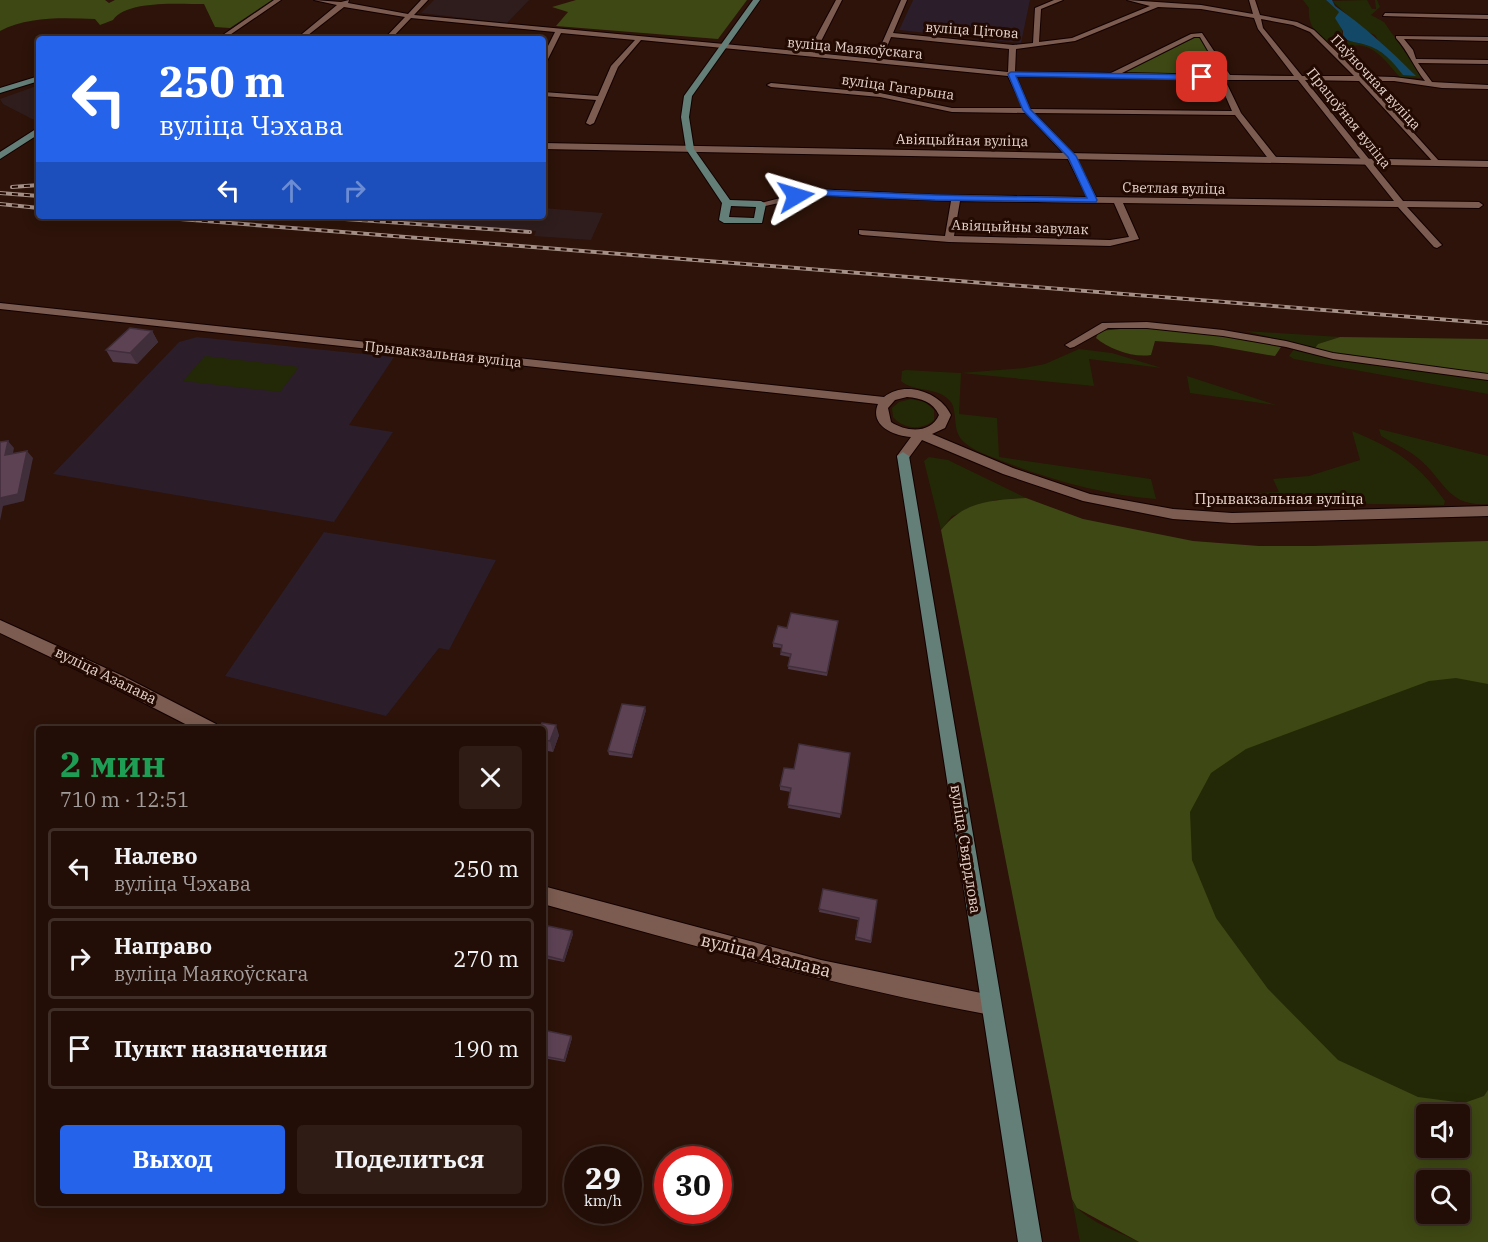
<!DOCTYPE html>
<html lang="ru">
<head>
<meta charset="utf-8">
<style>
  body { margin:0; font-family:"IBM Plex Serif",serif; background:#2e1c15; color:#f1f3f6; height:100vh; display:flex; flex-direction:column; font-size:22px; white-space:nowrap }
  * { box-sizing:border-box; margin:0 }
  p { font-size:20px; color:#a29c9b }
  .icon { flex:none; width:33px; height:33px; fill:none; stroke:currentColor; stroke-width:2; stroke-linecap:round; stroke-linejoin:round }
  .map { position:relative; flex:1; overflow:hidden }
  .side { position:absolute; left:36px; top:726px; width:510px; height:480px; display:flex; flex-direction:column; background:#220e07; border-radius:6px; box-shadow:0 3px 15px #0003,0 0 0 2px #3f2e28 }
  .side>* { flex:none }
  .banner { position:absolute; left:36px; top:36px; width:510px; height:183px; border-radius:6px; box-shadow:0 3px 15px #0003,0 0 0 2px #3f2e28; background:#2563eb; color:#fff; overflow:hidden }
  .fabs { position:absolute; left:1416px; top:1104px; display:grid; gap:12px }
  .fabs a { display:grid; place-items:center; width:54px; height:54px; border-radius:6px; background:#220e07; box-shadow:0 3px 15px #0003,0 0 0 2px #3f2e28; font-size:30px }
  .speed { position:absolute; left:564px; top:1146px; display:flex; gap:12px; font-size:30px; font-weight:700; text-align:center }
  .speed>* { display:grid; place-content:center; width:78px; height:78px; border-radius:50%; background:#220e07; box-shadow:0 3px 15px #0003,0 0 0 2px #3f2e28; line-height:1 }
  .speed small { font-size:15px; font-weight:400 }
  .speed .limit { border:9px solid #d22; background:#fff; color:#111 }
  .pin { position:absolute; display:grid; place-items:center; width:51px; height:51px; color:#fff; margin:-26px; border-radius:12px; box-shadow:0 3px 9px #0006 }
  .me { position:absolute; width:66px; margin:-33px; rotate:83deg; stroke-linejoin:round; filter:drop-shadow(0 0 4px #0008) }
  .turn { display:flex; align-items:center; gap:21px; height:126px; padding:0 24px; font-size:27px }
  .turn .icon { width:78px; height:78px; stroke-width:2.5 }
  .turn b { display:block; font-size:42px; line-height:51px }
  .lanes { display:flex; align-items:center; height:57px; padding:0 24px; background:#0003; justify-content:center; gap:30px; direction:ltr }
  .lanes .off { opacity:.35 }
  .round { display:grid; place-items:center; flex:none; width:63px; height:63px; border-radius:6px; background:#2e1c15 }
  .headline { display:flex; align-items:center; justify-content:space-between; height:102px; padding:0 24px }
  h1 { font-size:36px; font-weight:800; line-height:45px; color:#1e9e55 }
  .primary-button { display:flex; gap:12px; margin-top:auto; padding:12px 24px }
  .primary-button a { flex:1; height:69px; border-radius:6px; background:#2563eb; color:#fff; font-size:24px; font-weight:800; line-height:69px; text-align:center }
  .primary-button a+a { background:#2e1c15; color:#f1f3f6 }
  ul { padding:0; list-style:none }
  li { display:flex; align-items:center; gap:18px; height:81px; margin:0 12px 9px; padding:0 12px; border:3px solid #3f2e28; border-radius:6px }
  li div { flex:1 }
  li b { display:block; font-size:22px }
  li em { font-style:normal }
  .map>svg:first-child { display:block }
  .industrial { fill:#2f1d1d }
  .education { fill:#2b1d29 }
  .green { fill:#232906; fill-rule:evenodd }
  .forest { fill:#3e4814; fill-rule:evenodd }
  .water { fill:#134966 }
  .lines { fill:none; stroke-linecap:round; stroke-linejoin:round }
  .minor-casing { stroke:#130100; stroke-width:2 }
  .tertiary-casing { stroke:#130100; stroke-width:2 }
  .secondary-casing { stroke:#130100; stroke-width:2 }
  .minor { fill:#7c5c50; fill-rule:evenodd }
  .tertiary { fill:#7c5c50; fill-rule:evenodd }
  .secondary { fill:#647e78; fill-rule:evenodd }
  .rail-casing { stroke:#a59088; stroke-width:4 }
  .rail { stroke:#220a02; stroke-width:2; stroke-dasharray:6; stroke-linecap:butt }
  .wall { fill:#503948 }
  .shaded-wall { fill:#412e3b }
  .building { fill:#5d4254; stroke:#412e3b; stroke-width:1.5 }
  .route { fill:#2563eb; stroke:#184099; stroke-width:1.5 }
  .labels { text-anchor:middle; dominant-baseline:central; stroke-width:6; stroke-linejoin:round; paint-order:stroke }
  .far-street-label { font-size:14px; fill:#e5d3cb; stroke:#220a02 }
  .street-label { font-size:15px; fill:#e5d3cb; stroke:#220a02 }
  .near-street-label { font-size:18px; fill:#e5d3cb; stroke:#220a02 }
</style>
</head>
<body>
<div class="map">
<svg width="1488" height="1242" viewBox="0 0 1488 1242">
  <rect width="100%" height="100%" fill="#2d1309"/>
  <path class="industrial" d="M434,0H529L507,23L421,13Z
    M39,85V120L32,119L3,104L0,99Z
    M543,208L603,213L591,240L534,236L536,231L349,216H543Z"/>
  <path class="education" d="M913,0H1030L1021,43L899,30Z
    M197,337L394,357L349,425L393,432L334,522L53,474L179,342Z
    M324,532L496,560L449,650L439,648L386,716L225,676Z"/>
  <path class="green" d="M1303,0H1326L1339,12L1343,38C1352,43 1357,42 1366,45C1378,48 1394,60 1400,70L1413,73L1381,45L1375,35L1365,31L1332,1L1367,0L1372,9H1376L1375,0H1377L1380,7L1371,15L1384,22C1396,40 1411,58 1421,78L1400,77C1390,67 1382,54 1369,48C1357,42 1343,49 1332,45C1317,39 1307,23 1309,8Z
    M1245,331L1340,337L1318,344L1315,348Z
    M1079,349L1112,353L1162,368L1089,359L1094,386L961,373L959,414L997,418L999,457L1151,479L1156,499C1104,495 1051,480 1002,461C990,456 974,451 965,443C949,430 961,409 947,398C934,387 914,392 901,381L902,371L906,370L960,373L1024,368L1045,364Z
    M1294,349L1408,369L1488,379V394L1294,359L1289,356Z
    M205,356L299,367L280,392L183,381Z
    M1187,376L1276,405L1190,393Z
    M911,399L925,402L934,410V420C922,431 903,429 893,417L892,408L899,402Z
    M1379,429L1488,456V504C1447,507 1445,480 1418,458C1407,449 1393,443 1381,436Z
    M1352,431C1395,449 1417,462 1445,501L1444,505L1242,502L1258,493L1279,492L1273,479L1309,476L1360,460Z
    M929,457L948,460L1026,498L996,500L952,516L941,530L924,461Z
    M1488,616V1229L1408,1242L1078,763ZM1426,1114H1460V1148H1426ZM1426,1180H1460V1214H1426Z
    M1072,1200C1083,1221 1118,1231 1139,1242H1080Z"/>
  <path class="forest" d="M0,0H105L109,3L115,0H272L230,28L215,27L204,4C179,4 126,0 113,20L100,25L95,19C63,18 29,16 0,31Z
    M576,0H747L718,39L556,26L568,12L552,7Z
    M1198,36L1224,75L1120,74Z
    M1142,327L1221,333L1275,343L1281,347L1275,356L1268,355L1211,345L1155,341L1151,355C1133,358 1109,349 1096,338L1099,331Z
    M1340,337L1488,339V374L1330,353L1315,348L1318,344Z
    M1026,498L1083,519L1193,541L1259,546H1313L1488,541V684L1456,678L1429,681L1246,749L1211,773L1190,812L1192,860L1216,918L1268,989L1338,1060L1418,1097L1464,1103L1484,1096L1488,1090V1242H1139L1077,1208L1072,1199L941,530C964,501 991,500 1026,498ZM1460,1114V1148H1426V1114ZM1460,1180V1214H1426V1180Z"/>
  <path class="water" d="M1326,0H1332L1335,6C1364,26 1391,51 1416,76L1403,75C1394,63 1382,49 1366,45C1357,42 1352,43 1343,38V31L1335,18L1339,12Z"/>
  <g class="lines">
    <defs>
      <path id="minor" d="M274,0H281L224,39H217Z
        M314,0L341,2L349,0L348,3L408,14L421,0H428L414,15L808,52L836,0H842L815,53L875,59L901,0H907L893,33L1013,45L1033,43L1035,8L1054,0H1063L1041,9L1039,42L1072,38L1150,6L1127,0L1201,5L1253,14L1249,0H1255L1260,15L1297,22L1314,30L1362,76L1394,77L1425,81C1414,67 1408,51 1396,38V36L1488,37V41L1404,39L1413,50L1416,59L1488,60V64L1418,63L1432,82L1488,85V89L1442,88L1394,81H1367L1439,161V165H1436L1359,81L1305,80L1403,201L1479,202L1483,205L1479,208L1407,207L1440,243L1442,245L1437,248L1434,247L1398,207L1123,203L1139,239L1110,246L949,242L862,235L859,234V230L945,236L951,201L815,195L761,207L757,204L815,189L935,195L1087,197L1067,157L1026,113L952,112L880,97L771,87L767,85L771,83L880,93L952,108H1023L1008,76L641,40L618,67L594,123L590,125L586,123L596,100L543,96V92L598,96L611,66L635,40L561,33L546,63L543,65V56L555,32L411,18L391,39H384L405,17L344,7L303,39H296L337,5ZM1158,7L1201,9L1254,18L1258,29L1294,76L1230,75L1202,33L1191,34L1111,73L1015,72L1016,49L1075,41ZM1261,19L1293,25L1310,32L1354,76H1302L1263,28ZM891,37L1009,49L1008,72L882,59ZM1194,37H1200L1222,75L1122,73ZM1016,76L1218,79L1232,111L1030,109ZM1225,80H1298L1394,201L1096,197L1074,154L1034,113L1235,115L1270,161H1276V157L1241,113ZM960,201L1114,203L1129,237L1110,240L954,236Z
        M1385,13L1488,15V19L1383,16Z
        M1147,322L1223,330L1286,341L1333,353L1488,374V380L1333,359L1286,347L1223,336L1147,328H1108L1074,347L1070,348L1065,345L1102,323Z"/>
      <path id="tertiary" d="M543,143L1488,161V167L543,149Z
        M0,303L884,397C905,380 940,392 951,415L945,428L932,434L1013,468L1090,494L1173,509L1232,513L1488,506V516L1232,523L1173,519L1083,501L1003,474L922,440L908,459H898L897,456L911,437C893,436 869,425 878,404L0,309ZM907,397C921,398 933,402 939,415C931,434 906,432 891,422L888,408L895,400Z
        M0,620L123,676L216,724L218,729H195L111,686L0,633Z
        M543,886L821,960L991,995L998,998L1001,1005L998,1012L991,1015C839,987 692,945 543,904Z"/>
      <path id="secondary" d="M753,0H760L692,96L689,117L694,149L730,200L761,201L766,204L762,223H724L719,220L722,203L686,149L681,117L684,96ZM731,206L756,207L754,218L729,217Z
        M39,76V81L0,93V88Z
        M39,127V134L0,159V152Z
        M903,452L909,456L1042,1242H1018L897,456Z"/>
    </defs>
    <use href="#minor" class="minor-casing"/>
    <use href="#tertiary" class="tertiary-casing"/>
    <use href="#secondary" class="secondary-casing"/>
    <use href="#minor" class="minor"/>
    <use href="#tertiary" class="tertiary"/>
    <use href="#secondary" class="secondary"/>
    <defs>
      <path id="rail" d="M12,187L39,185
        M0,193L39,196
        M0,204L39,208
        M142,216L1488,323
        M302,216L530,232"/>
    </defs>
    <use href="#rail" class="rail-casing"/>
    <use href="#rail" class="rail"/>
  </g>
  <path class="wall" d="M152,331L158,342L137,364L113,362L106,350Z
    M838,621L827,676L788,669L790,657L780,655L782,648L773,647V643L787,628Z
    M646,710L632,758L609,755L608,751Z
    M543,729L559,735L553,752L543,750Z
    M850,753L840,818L788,808L791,792L780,790V786L794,769Z
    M823,889L877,900L871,943L855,940L858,920L819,912Z
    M573,934L564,962L543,958V940Z
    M543,1030L571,1036L572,1038L565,1062L543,1058Z"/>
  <path class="shaded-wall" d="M152,331L158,342L137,364L130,353Z
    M8,441L14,448L11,463L5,455Z
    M27,451L33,458L24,501L3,506L0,521V498Z
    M645,707L646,710L632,758V755Z
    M556,725L559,735L553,752L550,741Z
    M572,931L573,934L564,962L563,960Z
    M571,1036L572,1038L565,1062L564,1060Z"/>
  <path class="building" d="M130,328L152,331L130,353L106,350Z
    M8,441L5,455L27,451L18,494L0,498V442Z
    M791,613L838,621L827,673L788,666L791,654L781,652L782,645L773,643L778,626L787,628Z
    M622,704L645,707L632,755L608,751Z
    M542,723L556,725L550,741L543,740V729H539Z
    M799,744L850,753L841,814L788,805L791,788L780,786L784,768L794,769Z
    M823,889L877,900L871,941L856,937L859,918L819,909Z
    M548,926L572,931L563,960L543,955V940Z
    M543,1030L571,1036L564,1060L543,1056Z"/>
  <path class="route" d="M1011,72L1202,75L1206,77L1202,80L1016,76L1030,109L1076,156L1097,200L1096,202L935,200L815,195L796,199L792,196L815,190L935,195L1087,198L1068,157L1023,110L1008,74Z"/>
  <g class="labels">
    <g class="far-street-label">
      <text transform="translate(972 30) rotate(4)">вуліца Цітова</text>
      <text transform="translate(855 48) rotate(5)">вуліца Маякоўскага</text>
      <text transform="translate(1376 82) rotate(47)">Паўночная вуліца</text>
      <text transform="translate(898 87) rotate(8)">вуліца Гагарына</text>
      <text transform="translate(1349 118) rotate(51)">Працоўная вуліца</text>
      <text transform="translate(962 140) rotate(1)">Авіяцыйная вуліца</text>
      <text transform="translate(1174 188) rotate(1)">Светлая вуліца</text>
      <text transform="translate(1020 227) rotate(2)">Авіяцыйны завулак</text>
      <text transform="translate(443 354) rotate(6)">Прывакзальная вуліца</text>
    </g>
    <g class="street-label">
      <text x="1279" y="498">Прывакзальная вуліца</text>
      <text transform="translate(106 675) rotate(26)">вуліца Азалава</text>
      <text transform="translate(966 849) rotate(81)">вуліца Свярдлова</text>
    </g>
    <g class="near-street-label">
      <text transform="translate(766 955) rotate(14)">вуліца Азалава</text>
    </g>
  </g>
</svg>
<div class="fabs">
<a><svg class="icon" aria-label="sound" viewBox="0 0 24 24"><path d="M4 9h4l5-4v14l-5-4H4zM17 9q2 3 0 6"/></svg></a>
<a><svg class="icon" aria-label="search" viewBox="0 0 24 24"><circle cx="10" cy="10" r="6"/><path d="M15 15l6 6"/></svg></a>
</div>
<div class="speed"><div>29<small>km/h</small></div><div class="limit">30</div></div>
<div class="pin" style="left:1202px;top:77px;background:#d93025"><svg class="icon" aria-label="arrive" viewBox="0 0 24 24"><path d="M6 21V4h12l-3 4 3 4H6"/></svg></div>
<svg class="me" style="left:796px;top:196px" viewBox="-20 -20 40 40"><path d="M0-17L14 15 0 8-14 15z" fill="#2563eb" stroke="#fff" stroke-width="4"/></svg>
<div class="banner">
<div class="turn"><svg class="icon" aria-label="left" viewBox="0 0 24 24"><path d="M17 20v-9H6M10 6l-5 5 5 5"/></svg><div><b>250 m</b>вуліца Чэхава</div></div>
<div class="lanes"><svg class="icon" aria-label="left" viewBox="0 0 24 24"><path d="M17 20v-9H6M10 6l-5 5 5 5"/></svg><svg class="icon off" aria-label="ahead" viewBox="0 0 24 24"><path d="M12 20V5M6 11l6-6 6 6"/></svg><svg class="icon off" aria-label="right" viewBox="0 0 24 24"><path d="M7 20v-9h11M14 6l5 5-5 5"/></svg></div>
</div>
<section class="side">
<div class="headline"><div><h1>2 мин</h1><p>710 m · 12:51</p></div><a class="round"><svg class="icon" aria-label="close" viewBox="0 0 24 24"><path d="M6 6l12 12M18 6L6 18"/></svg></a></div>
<ul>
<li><svg class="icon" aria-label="left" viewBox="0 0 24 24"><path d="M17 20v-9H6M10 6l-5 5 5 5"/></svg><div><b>Налево</b><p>вуліца Чэхава</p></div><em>250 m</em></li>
<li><svg class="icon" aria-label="right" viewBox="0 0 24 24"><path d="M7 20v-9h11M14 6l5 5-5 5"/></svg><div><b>Направо</b><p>вуліца Маякоўскага</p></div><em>270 m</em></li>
<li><svg class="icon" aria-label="arrive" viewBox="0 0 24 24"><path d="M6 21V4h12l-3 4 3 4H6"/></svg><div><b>Пункт назначения</b></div><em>190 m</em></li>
</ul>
<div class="primary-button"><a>Выход</a><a>Поделиться</a></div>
</section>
</div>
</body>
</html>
